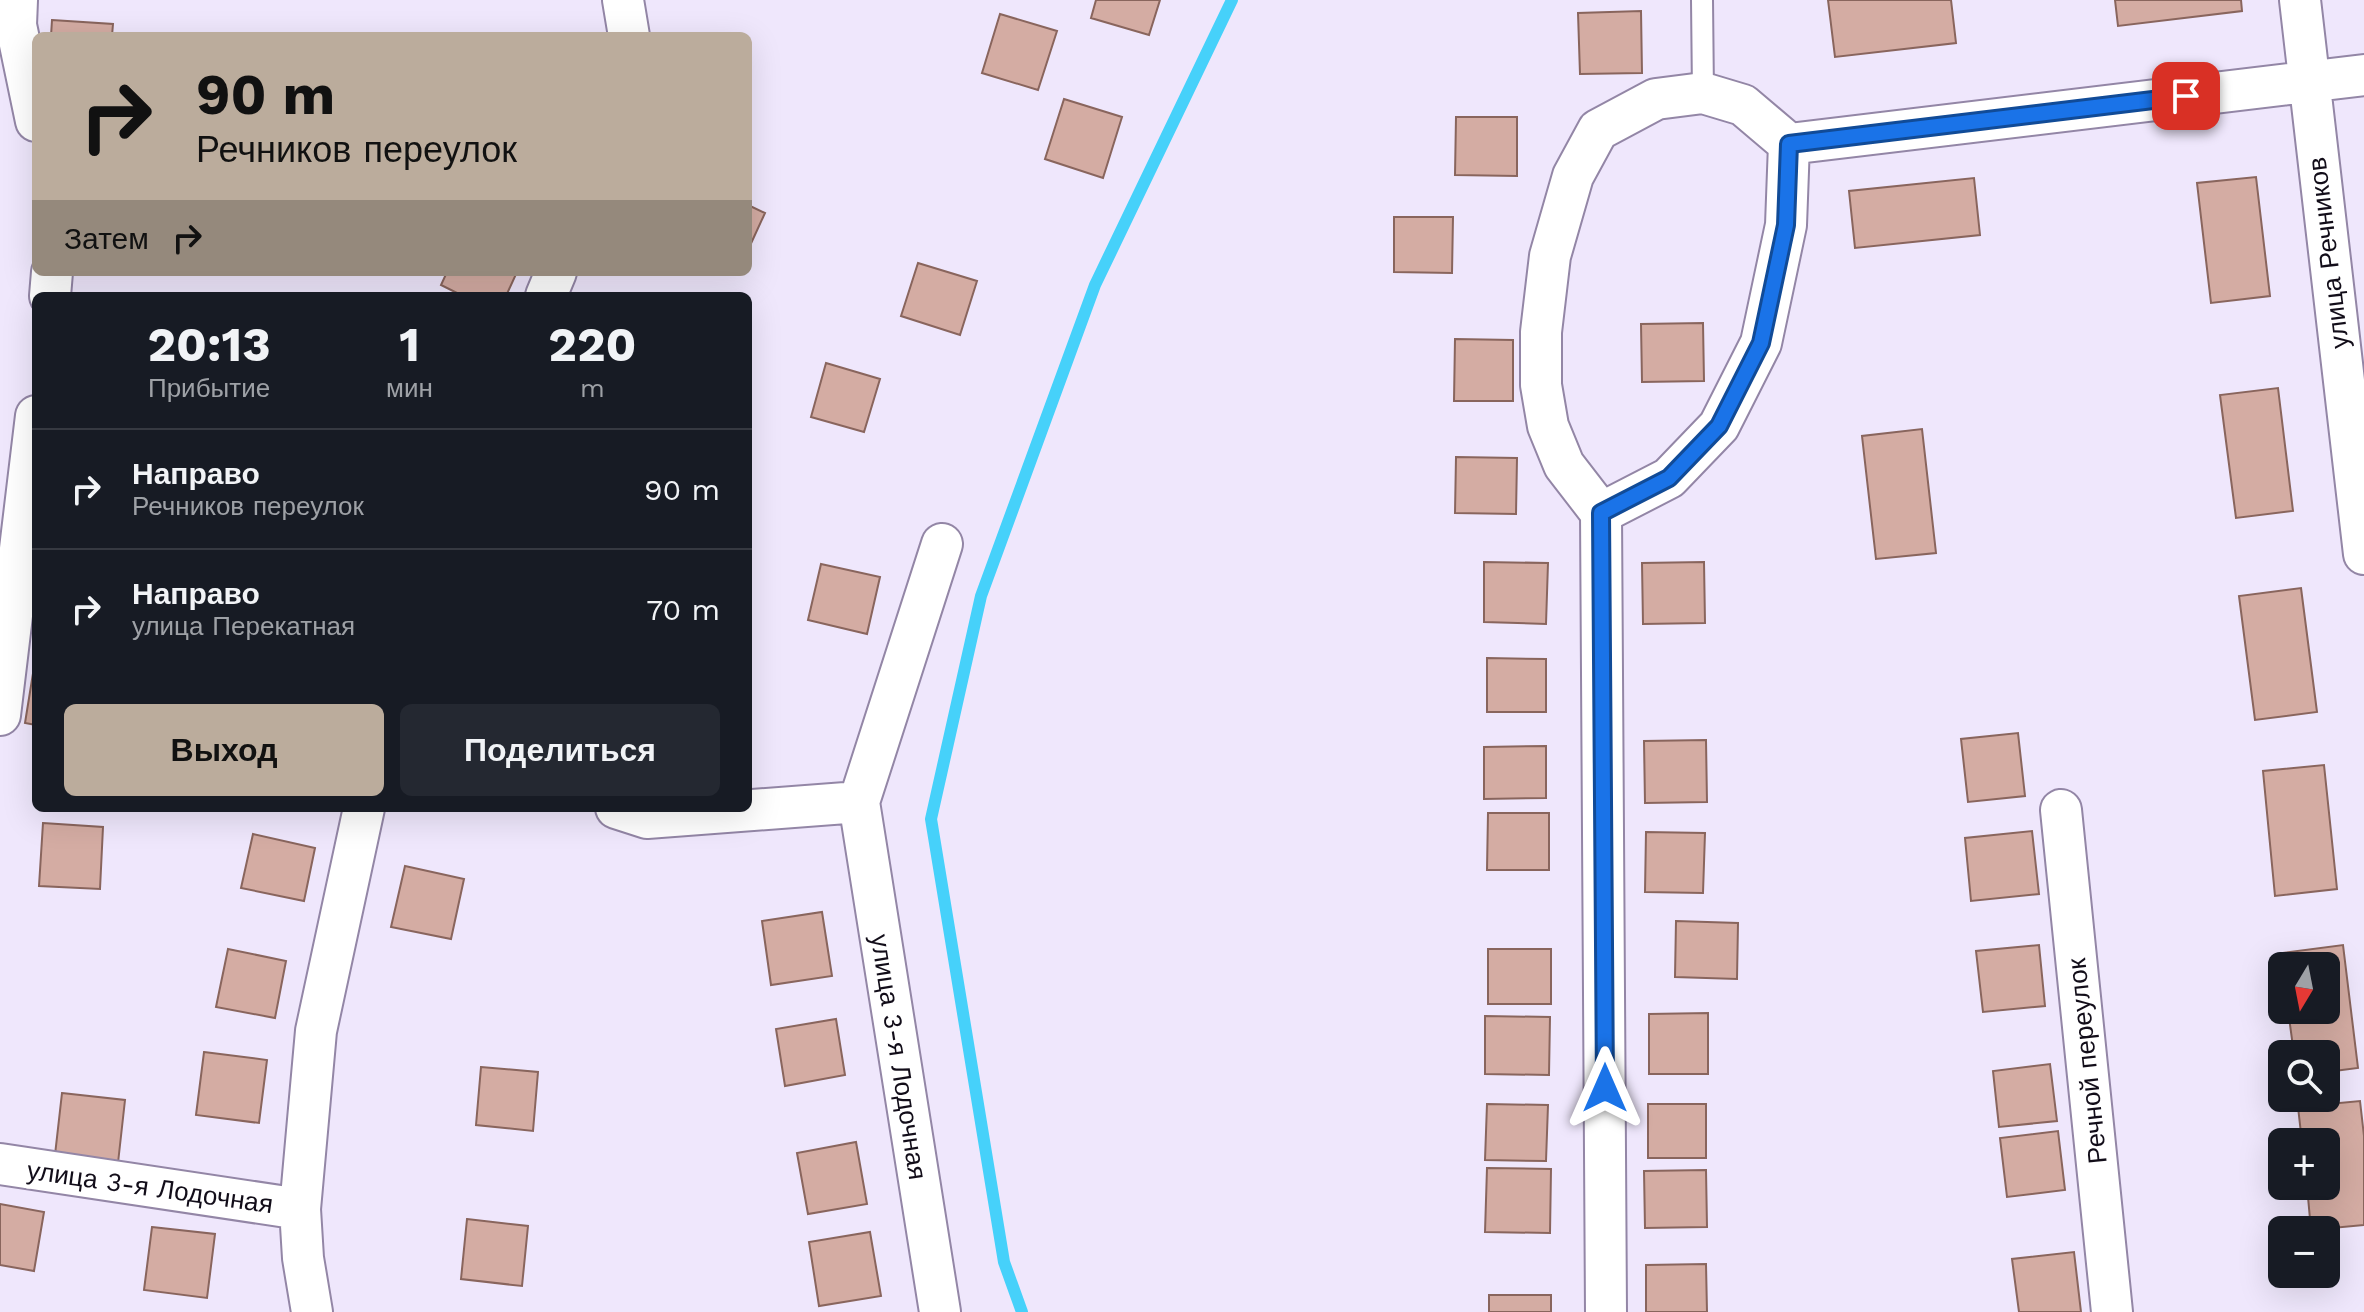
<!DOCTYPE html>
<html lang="ru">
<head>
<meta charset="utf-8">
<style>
  body { margin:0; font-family:"Work Sans",sans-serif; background:#242831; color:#f1f3f6; height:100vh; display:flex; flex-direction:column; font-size:30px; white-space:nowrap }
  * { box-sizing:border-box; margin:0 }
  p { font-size:26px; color:#9ea1a6 }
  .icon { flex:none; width:44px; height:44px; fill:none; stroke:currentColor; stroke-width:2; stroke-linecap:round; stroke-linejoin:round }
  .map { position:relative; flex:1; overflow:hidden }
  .details { position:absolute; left:32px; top:292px; width:720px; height:520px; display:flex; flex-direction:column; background:#171b24; border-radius:12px; box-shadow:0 8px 32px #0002 }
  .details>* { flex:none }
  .guide { position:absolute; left:32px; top:32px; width:720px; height:244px; border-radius:12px; box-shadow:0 8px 32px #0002; background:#bbac9c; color:#111; overflow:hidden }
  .needle { width:52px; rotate:190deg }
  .tools { position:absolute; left:2268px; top:952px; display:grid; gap:16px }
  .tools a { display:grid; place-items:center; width:72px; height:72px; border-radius:12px; background:#171b24; box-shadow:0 8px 32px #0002; font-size:40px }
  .pin { position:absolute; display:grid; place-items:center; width:68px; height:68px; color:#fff; margin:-34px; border-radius:16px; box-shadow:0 4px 12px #0006 }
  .me { position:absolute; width:88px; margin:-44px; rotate:0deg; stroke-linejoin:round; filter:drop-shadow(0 0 6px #0008) }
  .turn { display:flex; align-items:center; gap:28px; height:168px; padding:0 32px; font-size:36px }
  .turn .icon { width:104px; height:104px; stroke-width:2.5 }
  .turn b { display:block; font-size:56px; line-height:68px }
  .then { display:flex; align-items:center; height:76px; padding:0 32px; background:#0003; gap:16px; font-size:30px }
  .eta { display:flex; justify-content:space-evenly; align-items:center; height:136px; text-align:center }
  .eta b { font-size:48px; font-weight:700; line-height:56px }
  .button { display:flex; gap:16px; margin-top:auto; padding:16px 32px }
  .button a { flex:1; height:92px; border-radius:12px; background:#bbac9c; color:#111; font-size:32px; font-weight:700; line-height:92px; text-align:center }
  .button a+a { background:#242831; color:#f1f3f6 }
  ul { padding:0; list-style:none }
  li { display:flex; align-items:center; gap:24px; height:120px; padding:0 32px; border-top:2px solid #363941 }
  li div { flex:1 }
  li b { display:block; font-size:30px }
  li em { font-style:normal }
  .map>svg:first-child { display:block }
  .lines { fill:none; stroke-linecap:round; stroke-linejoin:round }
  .stream { stroke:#46d1fa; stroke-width:12 }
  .building { fill:#d4aca3; stroke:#89655d; stroke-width:2 }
  .service-casing { stroke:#9386a6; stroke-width:24 }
  .minor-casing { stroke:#9386a6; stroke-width:44 }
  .service { stroke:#fff; stroke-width:20 }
  .minor { stroke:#fff; stroke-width:40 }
  .route-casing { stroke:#114b97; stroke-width:20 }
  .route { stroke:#1a73e8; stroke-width:14 }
  .labels { text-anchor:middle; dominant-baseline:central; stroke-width:8; stroke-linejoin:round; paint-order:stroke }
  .street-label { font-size:26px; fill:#120d19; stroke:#fff }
</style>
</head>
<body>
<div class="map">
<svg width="2364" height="1312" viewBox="0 0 2364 1312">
  <rect width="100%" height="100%" fill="#efe7fc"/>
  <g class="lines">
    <path class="stream" d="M1022,1312L1004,1262L931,819L981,596L1095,285L1232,0"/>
  </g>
  <path class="building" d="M1096,0H1160L1149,35L1091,18Z
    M1828,0H1951L1956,43L1835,57Z
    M2115,0H2241L2242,11L2118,26Z
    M1641,11L1642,73L1580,74L1578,13Z
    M1000,14L1057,31L1038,90L982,73Z
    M52,20L113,24L112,36H51Z
    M1064,99L1122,117L1103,178L1045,159Z
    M1456,117H1517V176L1455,175Z
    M2256,177L2270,296L2211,303L2197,183Z
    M1974,178L1980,235L1855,248L1849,191Z
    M748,205L765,213L748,250Z
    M1394,217H1453L1452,273L1394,272Z
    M918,263L977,281L960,335L901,316Z
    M447,272H517L506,296H463L441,285Z
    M1703,323L1704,381L1642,382L1641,324Z
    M1455,339L1513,340V401H1454Z
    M826,363L880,379L864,432L811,417Z
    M2278,388L2293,511L2236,518L2220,395Z
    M1922,429L1936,553L1876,559L1862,436Z
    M1456,457L1517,458L1516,514L1455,513Z
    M1484,562L1548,563L1546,624L1484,622Z
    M1704,562L1705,623L1643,624L1642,563Z
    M821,564L880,577L867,634L808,620Z
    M2301,588L2317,712L2255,720L2239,596Z
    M1487,658L1546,659V712H1487Z
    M35,661H36V725L25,723Z
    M2018,733L2025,796L1968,802L1961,739Z
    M1706,740L1707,802L1645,803L1644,741Z
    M1546,746V798L1484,799V747Z
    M2324,765L2337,889L2275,896L2263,771Z
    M1488,813H1549V870H1487Z
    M43,823L103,827L100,889L39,886Z
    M2032,831L2039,894L1971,901L1965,838Z
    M1646,832L1705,833L1703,893L1645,892Z
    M253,834L315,848L304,901L241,888Z
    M405,866L464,879L451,939L391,927Z
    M822,912L832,976L771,985L762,921Z
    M1676,921L1738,923L1737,979L1675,977Z
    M2039,945L2045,1006L1983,1012L1976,951Z
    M2343,945L2358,1068L2326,1072V1054H2294L2288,1010H2326V966H2283L2282,953Z
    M228,949L286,961L275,1018L216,1007Z
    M1488,949H1551V1004H1488Z
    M1708,1013V1074H1649V1014Z
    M1485,1016L1550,1017L1549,1075L1485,1074Z
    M836,1019L845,1075L785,1086L776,1029Z
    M204,1052L267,1060L259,1123L196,1115Z
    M2050,1064L2057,1121L1999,1127L1993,1071Z
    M481,1067L538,1072L533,1131L476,1125Z
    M62,1093L125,1100L118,1163L55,1155Z
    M2360,1101L2364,1136V1225L2311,1230L2307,1186H2326V1142H2302L2298,1107Z
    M1487,1104L1548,1105L1546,1161L1485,1160Z
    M1648,1104H1706V1158H1648Z
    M2058,1131L2065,1190L2007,1197L2000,1138Z
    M856,1142L867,1204L808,1214L797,1153Z
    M1487,1168L1551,1169L1550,1233L1485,1232Z
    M1706,1170L1707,1227L1645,1228L1644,1171Z
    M0,1204L44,1212L34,1271L0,1265Z
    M467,1219L528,1226L522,1286L461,1279Z
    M152,1227L215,1234L207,1298L144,1290Z
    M870,1232L881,1296L819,1306L809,1242Z
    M2074,1252L2081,1312H2019L2012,1259Z
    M1706,1264L1707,1312H1646V1265Z
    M1489,1295H1551V1312H1489Z"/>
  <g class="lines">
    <defs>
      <path id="service" d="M1702,0L1703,93"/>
      <path id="minor" d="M17,0L16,25L36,121
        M623,0L629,36
        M2300,0L2364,554
        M1703,93L1743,105L1789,144L1786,225L1761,343L1719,426L1669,478L1601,513L1564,465L1548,426L1541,385V332L1550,256L1573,176L1598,130L1656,99Z
        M1789,144L2364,75
        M50,296L52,272
        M546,296L556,272
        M1601,513L1606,1312
        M0,715L36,416
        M616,808L647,818L859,802
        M2061,810L2112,1312
        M0,1164L300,1209
        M312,1312L303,1258L300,1209L316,1031L364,808
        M940,1312L859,802L942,544"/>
    </defs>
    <use href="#service" class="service-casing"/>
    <use href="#minor" class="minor-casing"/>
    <use href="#service" class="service"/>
    <use href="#minor" class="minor"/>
  </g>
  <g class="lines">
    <defs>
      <path id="route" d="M1605,1088L1601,513L1669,478L1719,426L1761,343L1786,225L1789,144L2186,96"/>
    </defs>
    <use href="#route" class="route-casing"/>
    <use href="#route" class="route"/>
  </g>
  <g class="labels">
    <g class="street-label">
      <text transform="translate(2328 253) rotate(-97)">улица Речников</text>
      <text transform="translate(899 1057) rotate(81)">улица 3-я Лодочная</text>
      <text transform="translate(2087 1061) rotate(-96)">Речной переулок</text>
      <text transform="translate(150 1187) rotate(8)">улица 3-я Лодочная</text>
    </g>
  </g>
</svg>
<div class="tools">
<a><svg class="needle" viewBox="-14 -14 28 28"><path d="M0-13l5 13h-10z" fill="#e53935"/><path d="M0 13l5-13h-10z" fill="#9ea1a6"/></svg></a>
<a><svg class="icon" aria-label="search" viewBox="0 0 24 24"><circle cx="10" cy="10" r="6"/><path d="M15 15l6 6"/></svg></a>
<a>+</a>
<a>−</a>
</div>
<div class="pin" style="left:2186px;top:96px;background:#d93025"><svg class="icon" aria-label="arrive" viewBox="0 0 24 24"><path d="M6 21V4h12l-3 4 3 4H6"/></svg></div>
<svg class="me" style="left:1605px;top:1088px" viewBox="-20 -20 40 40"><path d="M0-17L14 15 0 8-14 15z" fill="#1a73e8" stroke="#fff" stroke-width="4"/></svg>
<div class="guide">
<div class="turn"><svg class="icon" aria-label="right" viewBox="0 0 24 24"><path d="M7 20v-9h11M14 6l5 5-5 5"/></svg><div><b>90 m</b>Речников переулок</div></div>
<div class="then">Затем<svg class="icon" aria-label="right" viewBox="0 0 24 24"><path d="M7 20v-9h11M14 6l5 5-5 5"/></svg></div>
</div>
<section class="details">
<div class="eta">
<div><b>20:13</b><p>Прибытие</p></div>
<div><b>1</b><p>мин</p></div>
<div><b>220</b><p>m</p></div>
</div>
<ul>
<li><svg class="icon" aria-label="right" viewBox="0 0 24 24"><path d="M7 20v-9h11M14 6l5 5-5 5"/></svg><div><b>Направо</b><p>Речников переулок</p></div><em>90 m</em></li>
<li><svg class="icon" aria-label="right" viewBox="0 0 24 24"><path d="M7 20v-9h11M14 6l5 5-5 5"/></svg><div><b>Направо</b><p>улица Перекатная</p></div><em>70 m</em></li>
</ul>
<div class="button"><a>Выход</a><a>Поделиться</a></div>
</section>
</div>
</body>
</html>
